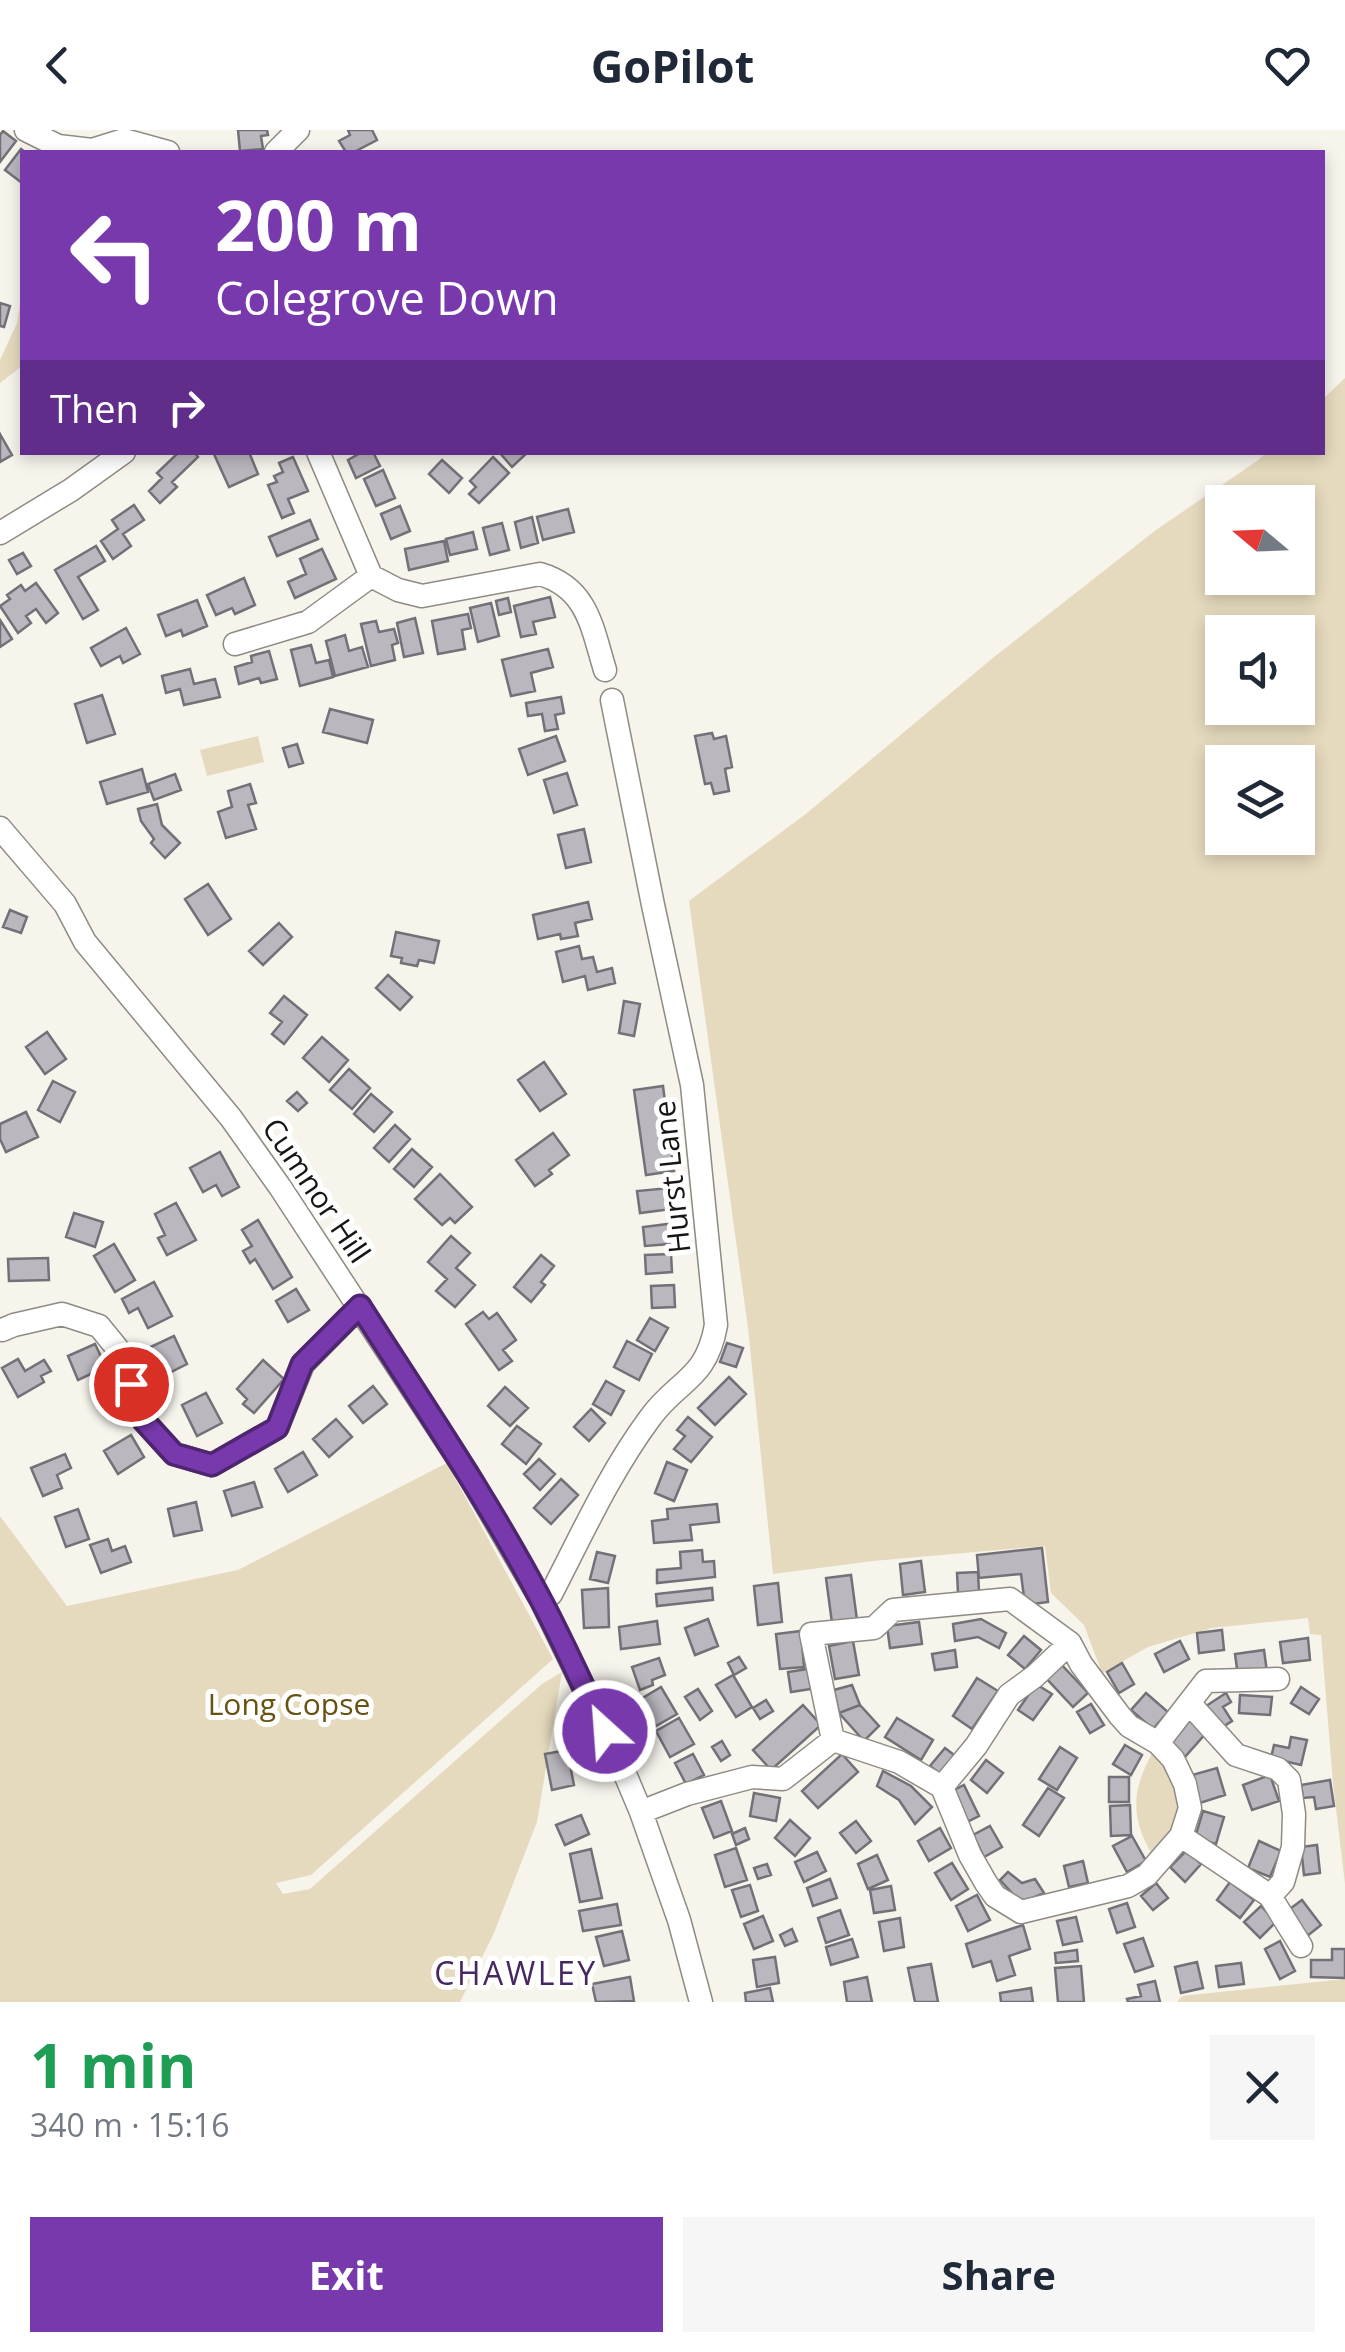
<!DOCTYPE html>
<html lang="en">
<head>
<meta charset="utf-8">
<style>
  body { margin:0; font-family:"Open Sans",sans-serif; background:#f6f6f7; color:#1f2937; height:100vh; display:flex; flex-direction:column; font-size:38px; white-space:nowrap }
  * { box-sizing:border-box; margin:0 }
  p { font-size:32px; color:#747a83 }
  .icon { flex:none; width:55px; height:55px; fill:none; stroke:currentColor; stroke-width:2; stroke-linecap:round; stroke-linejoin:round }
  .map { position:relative; height:1872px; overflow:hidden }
  .panel { display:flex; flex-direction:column; background:#fff; flex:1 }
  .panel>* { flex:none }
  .guide { position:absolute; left:20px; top:20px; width:1305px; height:305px; border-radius:0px; box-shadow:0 5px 15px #0003; background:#7839ad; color:#fff; overflow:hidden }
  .needle { width:65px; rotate:289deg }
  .buttons { position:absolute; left:1205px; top:355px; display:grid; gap:20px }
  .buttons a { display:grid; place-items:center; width:110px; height:110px; border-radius:0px; background:#fff; box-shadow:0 5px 15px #0003; font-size:50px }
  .pin { position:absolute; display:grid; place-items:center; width:85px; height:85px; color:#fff; margin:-42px; border:5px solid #fff; border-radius:50%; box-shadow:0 2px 10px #0007 }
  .me { position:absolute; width:110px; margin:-55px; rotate:334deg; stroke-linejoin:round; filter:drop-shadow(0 0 8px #0008) }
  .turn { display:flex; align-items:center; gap:35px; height:210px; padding:0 30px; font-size:45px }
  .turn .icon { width:130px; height:130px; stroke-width:2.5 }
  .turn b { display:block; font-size:70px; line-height:85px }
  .then { display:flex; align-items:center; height:95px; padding:0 30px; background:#0003; gap:20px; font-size:38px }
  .round { display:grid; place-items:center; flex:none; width:105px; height:105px; border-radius:0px; background:#f6f6f7 }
  .overview { display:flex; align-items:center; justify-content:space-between; height:170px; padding:0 30px }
  h1 { font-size:60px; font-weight:700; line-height:75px; color:#1e9e55 }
  .button { display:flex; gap:20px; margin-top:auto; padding:20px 30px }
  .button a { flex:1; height:115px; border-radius:0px; background:#7839ad; color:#fff; font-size:40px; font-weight:700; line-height:115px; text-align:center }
  .button a+a { background:#f6f6f7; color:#1f2937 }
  header { display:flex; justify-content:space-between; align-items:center; height:130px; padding:0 30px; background:#fff; font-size:45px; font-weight:700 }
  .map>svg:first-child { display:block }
  .green { fill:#e5dabd; fill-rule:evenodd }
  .building { fill:#bab7be; stroke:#737077; stroke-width:2.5 }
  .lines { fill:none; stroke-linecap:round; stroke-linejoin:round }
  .minor-casing { stroke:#8d8b83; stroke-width:25 }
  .minor { stroke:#fff; stroke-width:22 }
  .route-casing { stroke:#4e2570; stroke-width:25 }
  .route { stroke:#7839ad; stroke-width:18 }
  .labels { text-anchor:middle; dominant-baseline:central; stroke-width:10; stroke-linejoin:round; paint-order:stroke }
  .street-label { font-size:30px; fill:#161513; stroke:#fff }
  .park-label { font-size:30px; fill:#685212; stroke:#fff }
  .neighbourhood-label { font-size:32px; letter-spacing:2.5px; fill:#452861; stroke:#fff }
</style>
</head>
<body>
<header><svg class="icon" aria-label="back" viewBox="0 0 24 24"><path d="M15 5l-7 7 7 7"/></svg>GoPilot<svg class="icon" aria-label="heart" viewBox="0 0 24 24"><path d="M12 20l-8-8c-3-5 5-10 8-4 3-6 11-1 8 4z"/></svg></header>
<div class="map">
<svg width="1345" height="1872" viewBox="0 0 1345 1872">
  <rect width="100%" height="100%" fill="#f7f4ec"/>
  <path class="green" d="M22,162V236L0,253V230L17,193Z
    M1345,248V1754L1333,1653L1321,1505L1310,1504L1308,1488L1212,1498L1148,1517L1102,1543L1084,1495L1051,1463L1045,1416L873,1431L773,1444L748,1198L689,771L807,683L994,527L1156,400L1257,331L1266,323L1322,322L1323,269ZM1222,372H1298V448H1222ZM1222,502H1298V578H1222ZM1222,632H1298V708H1222Z
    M258,606L264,632L207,646L200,620Z
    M447,1333L553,1529L311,1745L276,1753L283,1764L310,1759L542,1554L562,1542L537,1692L494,1803L460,1872H0V1386L67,1476L238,1440Z
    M1158,1613L1190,1678L1158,1733C1127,1688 1131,1658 1158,1613Z
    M1345,1849V1872H1177L1182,1866Z"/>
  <path class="building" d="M238,0H267L268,5L261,6L263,19L240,21Z
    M348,0H372L377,10L354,22H346L339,11L350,5Z
    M3,1L16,11L0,32V5Z
    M21,19L25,22H22V53L5,40Z
    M0,173L10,176L4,197L0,196Z
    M0,304L12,325L0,332Z
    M179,322H194L198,327L172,352L177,357L160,373L149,361L162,348L157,343Z
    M213,322H249L258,344L229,357Z
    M362,322H373L380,336L356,348L348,330Z
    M499,322H528L512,337Z
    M293,327L308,361L288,369L294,383L282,388L268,355L277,352L274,346L283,342L279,333Z
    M493,327L509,343L479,373L469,364L476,357L470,351Z
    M442,330L462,348L449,363L429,344Z
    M383,340L395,368L376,376L364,349Z
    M134,375L144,390L123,404L131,416L113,429L101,411L118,399L112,390Z
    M400,376L410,401L391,409L381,384Z
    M568,379L574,402L543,410L537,387Z
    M532,387L538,413L521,418L515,392Z
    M310,390L318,409L277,426L269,407Z
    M502,393L509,420L490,425L483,398Z
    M473,402L477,419L450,425L446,409Z
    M444,411L448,431L409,440L405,419Z
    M96,416L105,431L78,447L98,480L83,489L55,440Z
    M322,419L336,449L295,468L288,452L306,444L300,429Z
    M23,423L31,436L17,444L9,430Z
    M244,448L255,475L235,484L232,478L216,485L207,465Z
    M36,453L58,483L46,493L36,479L26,486L31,493L18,503L0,476L10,469L7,465L21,455L25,461Z
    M550,467L555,487L533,492L536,504L521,507L514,476Z
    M508,468L511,482L499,485L496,471Z
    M197,470L207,496L183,506L181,500L166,506L158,485Z
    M491,473L499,506L478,512L470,478Z
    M468,484L471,498L462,500L465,519L438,524L432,491Z
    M415,488L423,523L404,527L397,493Z
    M0,490L12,509L0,517Z
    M376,491L379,502L394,499L398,513L392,515L395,530L371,536L361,494Z
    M126,498L140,524L123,533L120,526L101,536L91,518Z
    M345,505L349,521L362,517L368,537L335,546L326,511Z
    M311,515L316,533L329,530L333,547L300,556L291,520Z
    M548,519L553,537L531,543L535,561L511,566L502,530Z
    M269,521L277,549L261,553L259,548L239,554L235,537L252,532L251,526Z
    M190,539L194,554L215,549L220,567L184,575L180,559L166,563L162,546Z
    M102,565L115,604L87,613L75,574Z
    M561,567L564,583L555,585L558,599L545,601L542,584L528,586L526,573Z
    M330,579L373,590L367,613L323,602Z
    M712,603L714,609L726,606L732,637L725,639L729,661L714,664L711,653L705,654L695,606Z
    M556,606L565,631L528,645L519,619Z
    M297,614L303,633L289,637L283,618Z
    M142,639L148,662L107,674L100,652Z
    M567,643L577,675L554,683L544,650Z
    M175,644L181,660L154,670L148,654Z
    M250,654L256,673L248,675L256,699L226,708L218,682L232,677L228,661Z
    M157,674L162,695L180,713L165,728L151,713L154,709L141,691L138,679Z
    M584,699L591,732L566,738L558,705Z
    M208,754L231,789L208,805L185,769Z
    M588,772L592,789L575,793L578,806L561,809L560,804L538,809L533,785Z
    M10,780L27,787L21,803L3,797Z
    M279,793L292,807L263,835L249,821Z
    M396,802L439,811L434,833L419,830L417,836L401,833L402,828L391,826Z
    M579,816L582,829L593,827L597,842L612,838L615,853L588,860L585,846L563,852L556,822Z
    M388,845L412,867L400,880L376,858Z
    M284,866L307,885L284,914L272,904L282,892L270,883Z
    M624,871L640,874L634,906L619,903Z
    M47,902L66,929L45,944L26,917Z
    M322,907L348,930L329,952L303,928Z
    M544,932L566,964L540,981L518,950Z
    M349,939L370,958L352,979L330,960Z
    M53,951L75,962L60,992L38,980Z
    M663,956L674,1041L646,1045L634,960Z
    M297,962L307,973L298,981L287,971Z
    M371,964L392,982L374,1002L354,984Z
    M26,982L38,1007L6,1022L0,1009V994Z
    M395,995L410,1009L389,1032L374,1018Z
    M553,1003L569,1025L549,1040L552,1044L535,1056L516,1030Z
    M412,1019L432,1037L414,1057L394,1039Z
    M220,1022L239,1057L222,1066L216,1055L203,1062L190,1038Z
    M440,1044L472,1077L455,1093L450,1088L442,1095L415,1069Z
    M669,1058L672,1079L640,1083L637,1061Z
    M176,1073L196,1110L167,1125L158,1108L165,1105L155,1084Z
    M74,1083L103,1092L95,1117L66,1107Z
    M258,1090L292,1147L273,1159L255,1129L250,1133L243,1121L252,1116L242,1100Z
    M668,1094L670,1114L645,1116L643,1097Z
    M451,1106L470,1123L456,1138L475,1155L455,1177L436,1161L447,1149L428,1132Z
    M114,1114L135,1150L115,1162L94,1126Z
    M671,1124L672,1142L646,1144L645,1125Z
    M541,1125L554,1136L541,1152L545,1155L531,1172L514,1157Z
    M48,1128L49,1150L9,1151L8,1129Z
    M154,1152L172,1186L148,1198L138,1178L129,1183L122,1169Z
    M674,1155L675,1177L652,1178L651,1156Z
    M296,1159L309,1180L288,1192L276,1171Z
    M483,1182L489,1189L497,1183L516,1210L503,1220L512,1231L499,1240L466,1194Z
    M650,1188L668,1198L655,1221L637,1210Z
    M174,1206L187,1234L167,1244L161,1230L152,1233L146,1219Z
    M627,1211L652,1224L639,1250L614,1237Z
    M727,1213L743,1218L736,1237L720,1232Z
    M95,1214L106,1237L78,1250L68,1226Z
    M18,1229L25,1241L44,1230L51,1241L41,1246L44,1252L18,1267L2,1238Z
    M263,1230L284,1249L254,1283L243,1274L247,1269L237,1259Z
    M729,1247L746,1264L715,1295L698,1278Z
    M606,1251L624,1261L611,1285L593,1274Z
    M373,1256L387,1274L363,1293L349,1276Z
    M505,1257L528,1278L510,1296L488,1276Z
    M206,1263L222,1293L197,1306L182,1275Z
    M591,1279L605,1293L589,1311L574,1297Z
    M688,1287L712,1307L691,1332L674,1319L685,1306L677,1300Z
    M336,1289L352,1307L329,1327L313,1309Z
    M517,1296L541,1314L526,1334L502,1314Z
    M131,1305L144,1327L118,1344L104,1321Z
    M303,1322L317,1345L288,1362L275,1339Z
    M65,1324L71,1338L57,1345L62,1358L43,1366L31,1338Z
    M539,1329L555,1344L540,1360L524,1344Z
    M667,1332L687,1340L674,1371L655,1363Z
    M561,1349L578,1365L551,1394L534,1378Z
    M254,1352L262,1377L232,1386L224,1361Z
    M196,1372L202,1400L174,1406L168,1379Z
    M717,1374L719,1392L690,1395L692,1410L654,1413L652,1391L668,1389L667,1379Z
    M78,1379L89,1409L66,1417L55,1387Z
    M108,1409L112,1421L125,1416L131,1432L101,1443L90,1415Z
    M1042,1418L1048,1472L1025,1475L1021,1444L979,1448L977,1425Z
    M702,1420L703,1432L714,1431L715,1447L657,1453V1440L681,1438L680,1422Z
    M597,1422L615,1426L608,1453L590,1449Z
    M921,1431L925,1462L903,1465L900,1434Z
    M978,1442L979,1462L958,1463L957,1443Z
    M851,1445L857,1490L832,1493L826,1448Z
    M778,1453L782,1492L758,1495L754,1456Z
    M608,1458L609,1497L584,1498L582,1460Z
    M712,1458L713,1470L657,1476L656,1464Z
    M708,1489L718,1516L695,1525L685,1498Z
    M981,1489L1006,1503L999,1518L978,1507L955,1511L953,1494Z
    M657,1491L660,1514L621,1519L619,1497Z
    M919,1492L922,1514L890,1518L887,1496Z
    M1222,1500L1224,1520L1199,1523L1197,1503Z
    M801,1501L804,1537L780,1539L776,1504Z
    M1024,1506L1041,1520L1025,1539L1008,1525Z
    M1308,1508L1310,1530L1283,1533L1280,1512Z
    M853,1511L859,1545L835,1549L829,1516Z
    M1180,1511L1189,1529L1164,1542L1155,1524Z
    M955,1520L957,1537L935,1540L932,1524Z
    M1264,1520L1267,1542L1238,1546L1235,1524Z
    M739,1527L746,1538L734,1545L728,1533Z
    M659,1528L665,1545L652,1550L653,1555L640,1560L632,1537Z
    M1060,1533L1088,1563L1073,1577L1045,1547Z
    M1122,1533L1134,1554L1119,1563L1107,1542Z
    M808,1539L811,1559L791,1562L788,1542Z
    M733,1545L752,1577L736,1587L716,1555Z
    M977,1548L998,1561L972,1599L953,1586Z
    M1036,1554L1052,1564L1033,1590L1018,1580Z
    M852,1555L860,1575L839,1583L834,1560Z
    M661,1557L677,1584L656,1596L641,1569Z
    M1301,1557L1319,1569L1309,1584L1291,1573Z
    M698,1559L712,1581L700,1590L685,1567Z
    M1146,1563L1168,1582L1153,1599L1131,1580Z
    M1226,1563L1231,1572L1223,1577L1232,1591L1221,1598L1206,1576Z
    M1240,1565L1272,1567L1270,1585L1239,1583Z
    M766,1570L773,1581L760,1589L753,1578Z
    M1091,1574L1104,1595L1090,1603L1077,1582Z
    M803,1575L821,1595L771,1640L753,1620Z
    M860,1575L879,1596L864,1611L839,1583Z
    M1188,1585L1207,1602L1184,1628L1165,1612Z
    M679,1588L694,1614L670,1627L656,1601Z
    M897,1588L933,1610L921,1630L885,1607Z
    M1291,1607L1307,1610L1301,1635L1271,1628L1274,1615L1289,1618Z
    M722,1611L730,1625L721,1631L712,1617Z
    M1125,1615L1142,1625L1131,1645L1113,1634Z
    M1060,1617L1077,1628L1057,1660L1039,1649Z
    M945,1618L958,1628L943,1646L930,1636Z
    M567,1620L574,1655L552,1660L545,1624Z
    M693,1624L704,1645L686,1654L675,1633Z
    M842,1624L858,1642L818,1678L802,1661Z
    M986,1630L1003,1643L987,1663L971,1650Z
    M1217,1638L1225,1665L1200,1673L1192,1645Z
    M883,1641L911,1656L932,1677L915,1694L899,1670L877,1656Z
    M1270,1645L1279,1671L1252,1680L1243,1655Z
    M1109,1647H1129V1672H1109Z
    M1330,1650L1334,1676L1316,1679L1314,1667L1303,1668L1301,1655Z
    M964,1655L979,1686L965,1693L950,1662Z
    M1048,1658L1064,1668L1039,1706L1023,1695Z
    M754,1663L780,1668L776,1691L750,1686Z
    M721,1671L732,1701L714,1708L702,1678Z
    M1130,1675L1131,1705L1111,1706L1110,1676Z
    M1203,1681L1224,1687L1216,1714L1195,1708Z
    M581,1685L589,1704L565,1715L556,1695Z
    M790,1690L810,1708L795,1726L775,1708Z
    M856,1691L871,1711L856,1723L840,1703Z
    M990,1696L1002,1717L984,1727L973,1705Z
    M745,1698L749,1709L736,1715L732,1704Z
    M940,1698L951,1718L929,1731L918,1711Z
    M1132,1706L1146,1731L1127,1742L1113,1716Z
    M1259,1711L1281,1721L1270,1747L1248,1738Z
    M1317,1715L1320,1743L1304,1745L1301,1717Z
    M736,1718L747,1750L725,1757L715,1725Z
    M591,1719L602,1768L580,1772L570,1724Z
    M1187,1720L1201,1734L1185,1752L1170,1737Z
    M817,1722L826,1741L804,1752L795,1732Z
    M877,1725L888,1750L868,1759L858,1734Z
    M1083,1731L1088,1753L1069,1757L1064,1736Z
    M952,1733L968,1759L951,1770L935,1743Z
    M767,1734L771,1745L758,1749L754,1738Z
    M1008,1742L1022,1753L1035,1749L1044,1763L1021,1773L1000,1750Z
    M830,1749L837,1768L813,1776L807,1758Z
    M1230,1752L1254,1770L1240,1788L1217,1770Z
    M1156,1753L1168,1768L1153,1780L1141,1766Z
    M750,1755L758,1781L741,1787L732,1760Z
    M891,1756L895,1780L874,1783L870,1760Z
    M977,1765L990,1790L968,1801L956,1776Z
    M1302,1770L1321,1795L1306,1807L1287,1781Z
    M1127,1773L1135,1797L1117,1803L1109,1779Z
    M617,1774L621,1795L583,1801L579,1781Z
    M1261,1776L1276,1792L1260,1808L1244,1792Z
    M840,1780L849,1805L826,1813L818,1788Z
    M763,1786L773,1811L754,1819L744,1794Z
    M1076,1787L1082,1811L1063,1815L1057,1791Z
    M900,1788L904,1817L884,1821L879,1792Z
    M1023,1795L1030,1819L1009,1826L1015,1845L997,1851L991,1831L973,1837L966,1814Z
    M792,1799L797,1811L785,1816L780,1805Z
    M622,1801L629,1830L604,1836L596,1807Z
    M1143,1808L1153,1836L1135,1842L1124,1814Z
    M852,1809L858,1827L831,1835L826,1817Z
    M1280,1811L1295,1841L1280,1849L1265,1819Z
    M1332,1819H1345V1848L1311,1847V1830H1332Z
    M1077,1820L1078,1831L1056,1833L1055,1823Z
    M775,1827L779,1853L757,1857L753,1830Z
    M1197,1832L1203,1858L1181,1863L1175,1837Z
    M1241,1833L1244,1854L1219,1857L1216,1836Z
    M931,1834L938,1872H915L908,1838Z
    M1081,1836L1084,1872H1058L1055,1838Z
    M630,1847L634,1871L596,1872L592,1854Z
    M867,1847L872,1872H847L844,1852Z
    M1155,1851L1160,1872H1128L1127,1869L1141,1866L1138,1855Z
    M770,1858L773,1872H746L745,1863Z
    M1031,1858L1033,1872H1001L1000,1863Z"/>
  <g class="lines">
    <defs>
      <path id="minor" d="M26,0L58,16L92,20L124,10L168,22
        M276,22L298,0
        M318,322L371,446L398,460L422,466L540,444C588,458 592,498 605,540
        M0,403L71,360L124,322
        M235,514L308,492L371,446
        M0,698L65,774L85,812L231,988L280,1057L468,1344L541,1470L622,1637L641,1682L679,1790L701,1872
        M2,1200L14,1195L62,1184L99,1196L117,1218L144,1291L174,1324L212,1335L277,1298L303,1234L360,1176
        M541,1470L551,1464C582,1404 610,1342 650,1288C678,1249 706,1251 716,1195L692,955L653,775L612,570
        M1189,1573L1236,1625L1278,1639L1289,1650L1294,1684L1293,1717L1283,1752L1270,1766L1301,1816
        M1158,1613L1206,1551L1278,1549
        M942,1657L976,1616L1009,1565L1035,1546L1070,1513
        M641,1682L687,1664L752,1647L783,1649L833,1610L899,1632L942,1657L970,1725L986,1753L995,1766L1021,1782L1128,1756L1147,1745L1181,1706L1190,1678L1185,1654L1173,1629L1158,1613L1129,1596L1120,1586L1081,1534L1070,1513L1010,1469L893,1480L874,1498L811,1504L833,1610
        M1181,1706L1270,1766"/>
    </defs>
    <use href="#minor" class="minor-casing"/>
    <use href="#minor" class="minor"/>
  </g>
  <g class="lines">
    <defs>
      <path id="route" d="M131,1254L144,1291L174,1324L212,1335L277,1298L302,1234L360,1176C422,1273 487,1368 541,1470C564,1513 583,1557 605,1601"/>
    </defs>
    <use href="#route" class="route-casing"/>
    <use href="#route" class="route"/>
  </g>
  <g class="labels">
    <g class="street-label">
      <text transform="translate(671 1047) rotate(-96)">Hurst Lane</text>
      <text transform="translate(317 1060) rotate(56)">Cumnor Hill</text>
    </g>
    <g class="park-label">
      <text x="289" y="1573">Long Copse</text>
    </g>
    <g class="neighbourhood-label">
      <text x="516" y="1842">CHAWLEY</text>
    </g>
  </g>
</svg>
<div class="buttons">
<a><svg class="needle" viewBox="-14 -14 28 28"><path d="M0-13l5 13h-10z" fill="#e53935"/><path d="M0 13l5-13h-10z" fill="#747a83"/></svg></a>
<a><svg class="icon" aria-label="sound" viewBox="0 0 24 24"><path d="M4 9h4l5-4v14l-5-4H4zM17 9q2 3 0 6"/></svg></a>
<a><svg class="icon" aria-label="layers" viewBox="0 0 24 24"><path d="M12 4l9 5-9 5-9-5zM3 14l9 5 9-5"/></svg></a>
</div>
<div class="pin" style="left:131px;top:1254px;background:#d93025"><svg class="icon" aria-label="arrive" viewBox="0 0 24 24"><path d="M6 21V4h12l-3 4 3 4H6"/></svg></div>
<svg class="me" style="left:605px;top:1601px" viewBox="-20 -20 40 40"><circle r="17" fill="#7839ad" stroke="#fff" stroke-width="3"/><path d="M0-11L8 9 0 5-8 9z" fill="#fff"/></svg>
<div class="guide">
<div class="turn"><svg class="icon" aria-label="left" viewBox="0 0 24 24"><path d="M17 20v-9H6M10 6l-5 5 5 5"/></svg><div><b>200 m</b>Colegrove Down</div></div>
<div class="then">Then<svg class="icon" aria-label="right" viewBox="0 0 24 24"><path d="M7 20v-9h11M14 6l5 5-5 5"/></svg></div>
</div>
</div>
<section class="panel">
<div class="overview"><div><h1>1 min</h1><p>340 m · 15:16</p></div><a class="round"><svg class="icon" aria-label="close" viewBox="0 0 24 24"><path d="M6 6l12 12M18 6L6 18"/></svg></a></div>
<div class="button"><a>Exit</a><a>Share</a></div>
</section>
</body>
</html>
